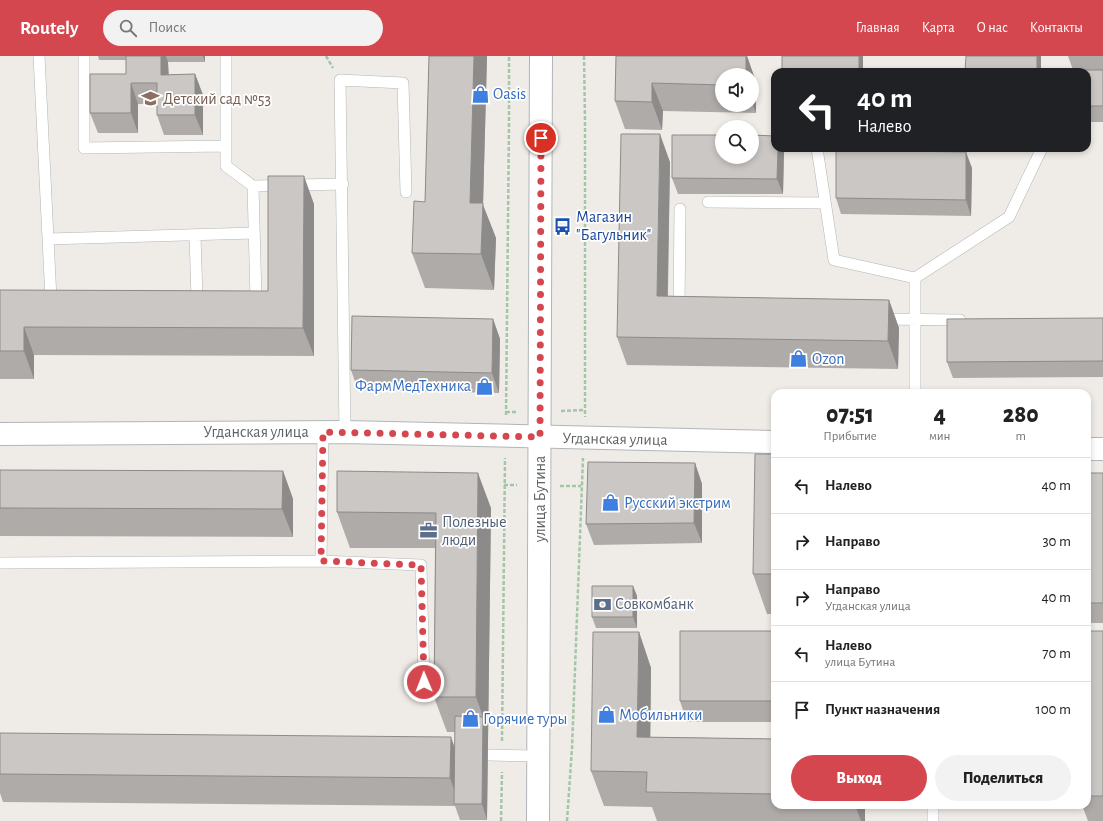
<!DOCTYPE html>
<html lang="ru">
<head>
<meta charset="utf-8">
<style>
  body { margin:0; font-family:"Alegreya Sans",sans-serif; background:#f2f2f2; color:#222; height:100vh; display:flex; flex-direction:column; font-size:15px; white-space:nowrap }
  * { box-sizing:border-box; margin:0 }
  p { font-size:13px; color:#767676 }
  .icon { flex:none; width:22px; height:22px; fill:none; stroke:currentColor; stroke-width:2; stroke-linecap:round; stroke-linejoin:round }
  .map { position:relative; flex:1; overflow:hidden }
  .details { position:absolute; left:771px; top:333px; width:320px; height:420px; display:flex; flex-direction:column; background:#fff; border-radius:12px; box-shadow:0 2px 6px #0003 }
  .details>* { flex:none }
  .banner { position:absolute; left:771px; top:12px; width:320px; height:84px; border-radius:12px; box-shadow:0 2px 6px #0003; background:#202124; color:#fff; overflow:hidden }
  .tools { position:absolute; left:715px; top:12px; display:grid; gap:8px }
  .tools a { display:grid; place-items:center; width:44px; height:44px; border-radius:50%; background:#fff; box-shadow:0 2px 6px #0003; font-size:20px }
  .pin { position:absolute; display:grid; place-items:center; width:34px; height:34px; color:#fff; margin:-17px; border:2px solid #fff; border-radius:50%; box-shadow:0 1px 4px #0007 }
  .me { position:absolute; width:44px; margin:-22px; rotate:359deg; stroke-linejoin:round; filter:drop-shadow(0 0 3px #0008) }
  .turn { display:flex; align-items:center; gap:14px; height:84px; padding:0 20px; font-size:18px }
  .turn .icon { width:52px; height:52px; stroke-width:2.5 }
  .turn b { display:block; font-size:28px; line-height:34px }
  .eta { display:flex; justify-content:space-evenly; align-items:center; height:68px; text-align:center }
  .eta b { font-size:24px; font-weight:800; line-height:28px }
  .action { display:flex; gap:8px; margin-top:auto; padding:8px 20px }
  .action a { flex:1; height:46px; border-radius:24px; background:#d5474f; color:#fff; font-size:16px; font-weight:800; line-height:46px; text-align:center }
  .action a+a { background:#f2f2f2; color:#222 }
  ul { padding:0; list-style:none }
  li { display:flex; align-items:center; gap:12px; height:56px; padding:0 20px; border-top:1px solid #e0e0e0 }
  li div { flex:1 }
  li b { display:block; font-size:15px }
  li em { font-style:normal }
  header { display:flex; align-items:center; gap:24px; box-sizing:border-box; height:56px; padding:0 20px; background:#d5474f; color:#fff }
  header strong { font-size:19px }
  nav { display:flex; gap:22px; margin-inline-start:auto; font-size:14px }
  .search { width:280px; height:36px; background:#f2f2f2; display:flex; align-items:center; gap:10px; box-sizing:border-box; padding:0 14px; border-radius:22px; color:#767676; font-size:15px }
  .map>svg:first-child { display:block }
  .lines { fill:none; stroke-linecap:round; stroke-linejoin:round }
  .lane-casing { stroke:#b2b5b7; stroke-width:12 }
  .street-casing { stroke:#b2b5b7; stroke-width:24 }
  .secondary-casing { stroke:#b1b5b8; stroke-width:24 }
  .path { stroke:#a3c6a8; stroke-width:2.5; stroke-dasharray:4 2; stroke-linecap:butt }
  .lane { stroke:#fff; stroke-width:11 }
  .street { stroke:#fff; stroke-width:22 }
  .secondary { stroke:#fff; stroke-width:22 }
  .wall { fill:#aeaba9; fill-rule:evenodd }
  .shaded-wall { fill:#8d8b89 }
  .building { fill:#cac7c4; stroke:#8d8b89 }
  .route { stroke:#d5474f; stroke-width:7; stroke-dasharray:0 12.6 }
  .labels { text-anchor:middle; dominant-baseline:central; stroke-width:3.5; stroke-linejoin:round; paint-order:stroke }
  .shop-label { font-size:16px; fill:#366cbe; stroke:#fff; text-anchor:start }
  .education-label { font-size:16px; fill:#785e54; stroke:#fff; text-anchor:start }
  .transit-label { font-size:16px; fill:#164399; stroke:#fff; text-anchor:start }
  .street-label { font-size:16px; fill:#5f6365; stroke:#fff }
  .service-label { font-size:16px; fill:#4e5e75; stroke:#fff; text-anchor:start }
</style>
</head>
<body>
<header>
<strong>Routely</strong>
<div class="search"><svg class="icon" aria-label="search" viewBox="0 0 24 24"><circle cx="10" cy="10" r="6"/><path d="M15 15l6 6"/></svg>Поиск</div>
<nav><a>Главная</a><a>Карта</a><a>О нас</a><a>Контакты</a></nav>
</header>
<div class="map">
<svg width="1103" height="765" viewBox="0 0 1103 765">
  <rect width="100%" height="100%" fill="#efece7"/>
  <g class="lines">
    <defs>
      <path id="lane" d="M39,0L51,243
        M84,0V92L225,90
        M226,0V110L253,130
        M817,92L834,204L915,222
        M708,146L825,147
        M195,179L197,243
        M48,183L254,177
        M249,243H256L253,130L343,128
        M679,254L680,153
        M882,263L960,264
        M915,337V222L1009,161L1042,92
        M323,376L321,505L421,509L424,626
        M345,376L340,24L403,27L406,136
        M0,507L321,505
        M488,699L538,700
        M933,765V749"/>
      <path id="street" d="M0,378L345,376L775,386
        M1087,393H1103"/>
      <path id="secondary" d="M538,765L541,0"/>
    </defs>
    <use href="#lane" class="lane-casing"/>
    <use href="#street" class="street-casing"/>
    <use href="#secondary" class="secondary-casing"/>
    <path class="path" d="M326,0L333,12
      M584,0L585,65V361
      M561,355L585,354
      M506,356H518
      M506,359L509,67V0
      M504,429H517
      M560,430H581
      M502,685L505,402
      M501,765L502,716
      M567,765L572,692L583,402"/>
    <use href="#lane" class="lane"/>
    <use href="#street" class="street"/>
    <use href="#secondary" class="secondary"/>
  </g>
  <path class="wall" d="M98,0H205V6H168L169,19L195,18L203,39V79H164L157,59V48H138V77H98L90,57L126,18V4H99Z
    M429,0H487L483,149L496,182L494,234L425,232L412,197L425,146Z
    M616,0H747L756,26V57L663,55L662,74L625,73L615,45ZM722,19H752V49H722Z
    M1068,0H1103V66H1087V16L1073,14Z
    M784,95L783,138H678L672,122Z
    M670,106L668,240L889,244L899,272L898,313L627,309L617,281Z
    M972,112L971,160L841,158L836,142Z
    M314,148V300L34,299V323H0V234L268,235Z
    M1103,262V321L953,322L947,306Z
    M493,263L500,283L499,337L358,334L351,314Z
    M775,398V558H767L753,518Z
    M695,407L702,428V487L594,489L586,468Z
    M0,414L283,415L293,443V481L0,480Z
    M1087,417H1103V567H1087Z
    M491,452L487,764H460L455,750L3,746L0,737V677L455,693V676H447L434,641L435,492H350L337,456Z
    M633,530L637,540V572H596L592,561Z
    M775,575V666H687L680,645Z
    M1087,575H1103V765H1088L1082,749H1087Z
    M639,576L651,612L650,681L775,683V749H865V765H657L652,751L604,750L591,715Z
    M981,749H1020V752L982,753Z"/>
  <path class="shaded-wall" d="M161,0H166L168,6L169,39L161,19Z
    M203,0H205V6Z
    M474,0H487L483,149L496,182L494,234L481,198L470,147Z
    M746,0H747L756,26V57L752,47V19H746Z
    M859,0H863V16H859Z
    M1037,0H1041V16H1037Z
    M195,18L203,39V79L195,59Z
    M131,27L138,48V77L131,57Z
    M652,27L663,55L662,74L652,46Z
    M660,78L670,106L667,268L657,240Z
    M778,92H782L784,95L783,138L777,123Z
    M966,96L972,112L971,160L966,144Z
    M304,120L314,148V300L303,272Z
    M889,244L899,272L898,313L888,285Z
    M493,263L500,283L499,337L492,317Z
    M24,271L34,299V323L24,295Z
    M695,407L702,428V487L694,467Z
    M283,415L293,443V481L282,453Z
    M478,417L491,452L487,764L482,748L483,661L476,641Z
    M633,530L637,540V572L633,561Z
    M639,576L651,612L650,716L637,681Z
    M451,681L461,709L459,748L450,722Z
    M855,749H865V765H861Z"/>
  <path class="building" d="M126,0H161V19L195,18V59H157V27H131V57H90V18H126Z
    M429,0H474L470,147H483L481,198L412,197L414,145L425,146Z
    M616,0H746V19H722V29L652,27V46L615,45Z
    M782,0H859V16H782Z
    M966,0H1037V16H965Z
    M1058,14H1103V50H1087V16H1058Z
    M621,78H660L657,240L889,244L888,285L617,281Z
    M672,79H722V101H752V79L775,80V92H778L777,123L672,122Z
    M836,94L966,96V144L836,142Z
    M268,120H304L303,272L24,271V295H0V234L268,235Z
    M352,260L493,263L492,317L351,314Z
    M1103,262V305L947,306V263Z
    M755,398H775V518H753Z
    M588,406L695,407L694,467L586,468Z
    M0,414L283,415L282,453L0,452Z
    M337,415L478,417L476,641H434L436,457L337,456Z
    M1087,417H1103V547H1087Z
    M592,530H633V561H592Z
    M680,575H775V645H680Z
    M1087,575H1103V740H1087Z
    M593,576H639L637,681L775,683V738L646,736L647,716L591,715Z
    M455,660L483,661L482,748H454Z
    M0,677L451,681L450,722L0,718Z"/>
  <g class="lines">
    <path class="route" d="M424,626L421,509L321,505L323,376L540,381L541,82"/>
  </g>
  <defs>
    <symbol id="shop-bare" viewBox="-9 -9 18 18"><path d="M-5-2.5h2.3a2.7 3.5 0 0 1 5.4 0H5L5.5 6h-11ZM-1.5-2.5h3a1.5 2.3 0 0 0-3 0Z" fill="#3f7fe0" stroke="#fff" stroke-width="2.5" paint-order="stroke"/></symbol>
    <symbol id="school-bare" viewBox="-9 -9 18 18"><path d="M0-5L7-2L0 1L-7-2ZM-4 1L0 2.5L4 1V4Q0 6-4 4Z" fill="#8d6e63" stroke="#fff" stroke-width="2.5" paint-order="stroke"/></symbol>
    <symbol id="bus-bare" viewBox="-9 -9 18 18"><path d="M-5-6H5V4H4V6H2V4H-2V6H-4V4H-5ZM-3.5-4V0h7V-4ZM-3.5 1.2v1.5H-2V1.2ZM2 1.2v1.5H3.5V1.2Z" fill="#1a4fb4" stroke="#fff" stroke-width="2.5" paint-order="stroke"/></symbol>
    <symbol id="office-bare" viewBox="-9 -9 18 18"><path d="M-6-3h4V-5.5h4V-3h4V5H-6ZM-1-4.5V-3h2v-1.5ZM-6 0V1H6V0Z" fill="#5c6f8a" stroke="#fff" stroke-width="2.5" paint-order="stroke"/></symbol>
    <symbol id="bank-bare" viewBox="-9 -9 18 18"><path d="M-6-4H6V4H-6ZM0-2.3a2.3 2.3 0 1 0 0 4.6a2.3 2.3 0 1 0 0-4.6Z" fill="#5c6f8a" stroke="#fff" stroke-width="2.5" paint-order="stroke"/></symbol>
  </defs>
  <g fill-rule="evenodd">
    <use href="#shop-bare" x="468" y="26" width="25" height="25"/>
    <use href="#school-bare" x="138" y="30" width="25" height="25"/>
    <use href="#bus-bare" x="550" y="158" width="25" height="25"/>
    <use href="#shop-bare" x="786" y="290" width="25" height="25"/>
    <use href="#shop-bare" x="472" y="318" width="25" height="25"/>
    <use href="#shop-bare" x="598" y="434" width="25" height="25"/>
    <use href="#office-bare" x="416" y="462" width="25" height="25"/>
    <use href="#bank-bare" x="590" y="536" width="25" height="25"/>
    <use href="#shop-bare" x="594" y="646" width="25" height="25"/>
    <use href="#shop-bare" x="458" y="650" width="25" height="25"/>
  </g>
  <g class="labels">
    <g class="shop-label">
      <text x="493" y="38">Oasis</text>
      <text x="812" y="303">Ozon</text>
      <text x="471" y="330" text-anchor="end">ФармМедТехника</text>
      <text x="624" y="447">Русский экстрим</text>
      <text x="619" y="659">Мобильники</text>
      <text x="483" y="663">Горячие туры</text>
    </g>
    <g class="education-label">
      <text x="163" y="43">Детский сад №53</text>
    </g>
    <g class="transit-label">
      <text x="576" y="161">Магазин<tspan x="576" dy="18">"Багульник"</tspan></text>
    </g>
    <g class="street-label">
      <text x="256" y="376">Угданская улица</text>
      <text transform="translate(615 383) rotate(1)">Угданская улица</text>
      <text transform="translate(540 443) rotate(-90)">улица Бутина</text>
    </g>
    <g class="service-label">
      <text x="442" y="466">Полезные<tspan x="442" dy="18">люди</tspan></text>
      <text x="615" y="548">Совкомбанк</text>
    </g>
  </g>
</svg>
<div class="tools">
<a><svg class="icon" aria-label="sound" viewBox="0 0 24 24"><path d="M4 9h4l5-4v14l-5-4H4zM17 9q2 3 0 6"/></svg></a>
<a><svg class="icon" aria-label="search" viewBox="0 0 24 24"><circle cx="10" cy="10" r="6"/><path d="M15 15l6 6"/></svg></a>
</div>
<div class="pin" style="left:541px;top:82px;background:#d93025"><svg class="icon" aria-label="arrive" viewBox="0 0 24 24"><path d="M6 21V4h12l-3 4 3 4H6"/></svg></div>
<svg class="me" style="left:424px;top:626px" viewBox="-20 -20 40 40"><circle r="17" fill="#d5474f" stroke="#fff" stroke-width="3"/><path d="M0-11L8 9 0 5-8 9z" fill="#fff"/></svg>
<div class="banner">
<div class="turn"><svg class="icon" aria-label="left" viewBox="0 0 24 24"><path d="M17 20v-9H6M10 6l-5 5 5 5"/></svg><div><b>40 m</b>Налево</div></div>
</div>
<section class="details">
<div class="eta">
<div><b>07:51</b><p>Прибытие</p></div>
<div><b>4</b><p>мин</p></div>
<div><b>280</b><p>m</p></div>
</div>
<ul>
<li><svg class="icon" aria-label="left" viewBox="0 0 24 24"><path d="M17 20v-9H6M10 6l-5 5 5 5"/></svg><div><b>Налево</b></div><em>40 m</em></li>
<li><svg class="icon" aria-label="right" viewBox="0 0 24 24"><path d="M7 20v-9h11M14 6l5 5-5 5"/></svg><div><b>Направо</b></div><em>30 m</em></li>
<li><svg class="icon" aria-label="right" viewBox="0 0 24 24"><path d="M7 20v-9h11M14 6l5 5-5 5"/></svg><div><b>Направо</b><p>Угданская улица</p></div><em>40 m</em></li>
<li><svg class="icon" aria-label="left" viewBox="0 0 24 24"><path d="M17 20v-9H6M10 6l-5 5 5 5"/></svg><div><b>Налево</b><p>улица Бутина</p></div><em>70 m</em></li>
<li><svg class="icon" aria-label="arrive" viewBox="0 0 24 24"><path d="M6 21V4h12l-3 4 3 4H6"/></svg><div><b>Пункт назначения</b></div><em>100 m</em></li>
</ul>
<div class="action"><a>Выход</a><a>Поделиться</a></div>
</section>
</div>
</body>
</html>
